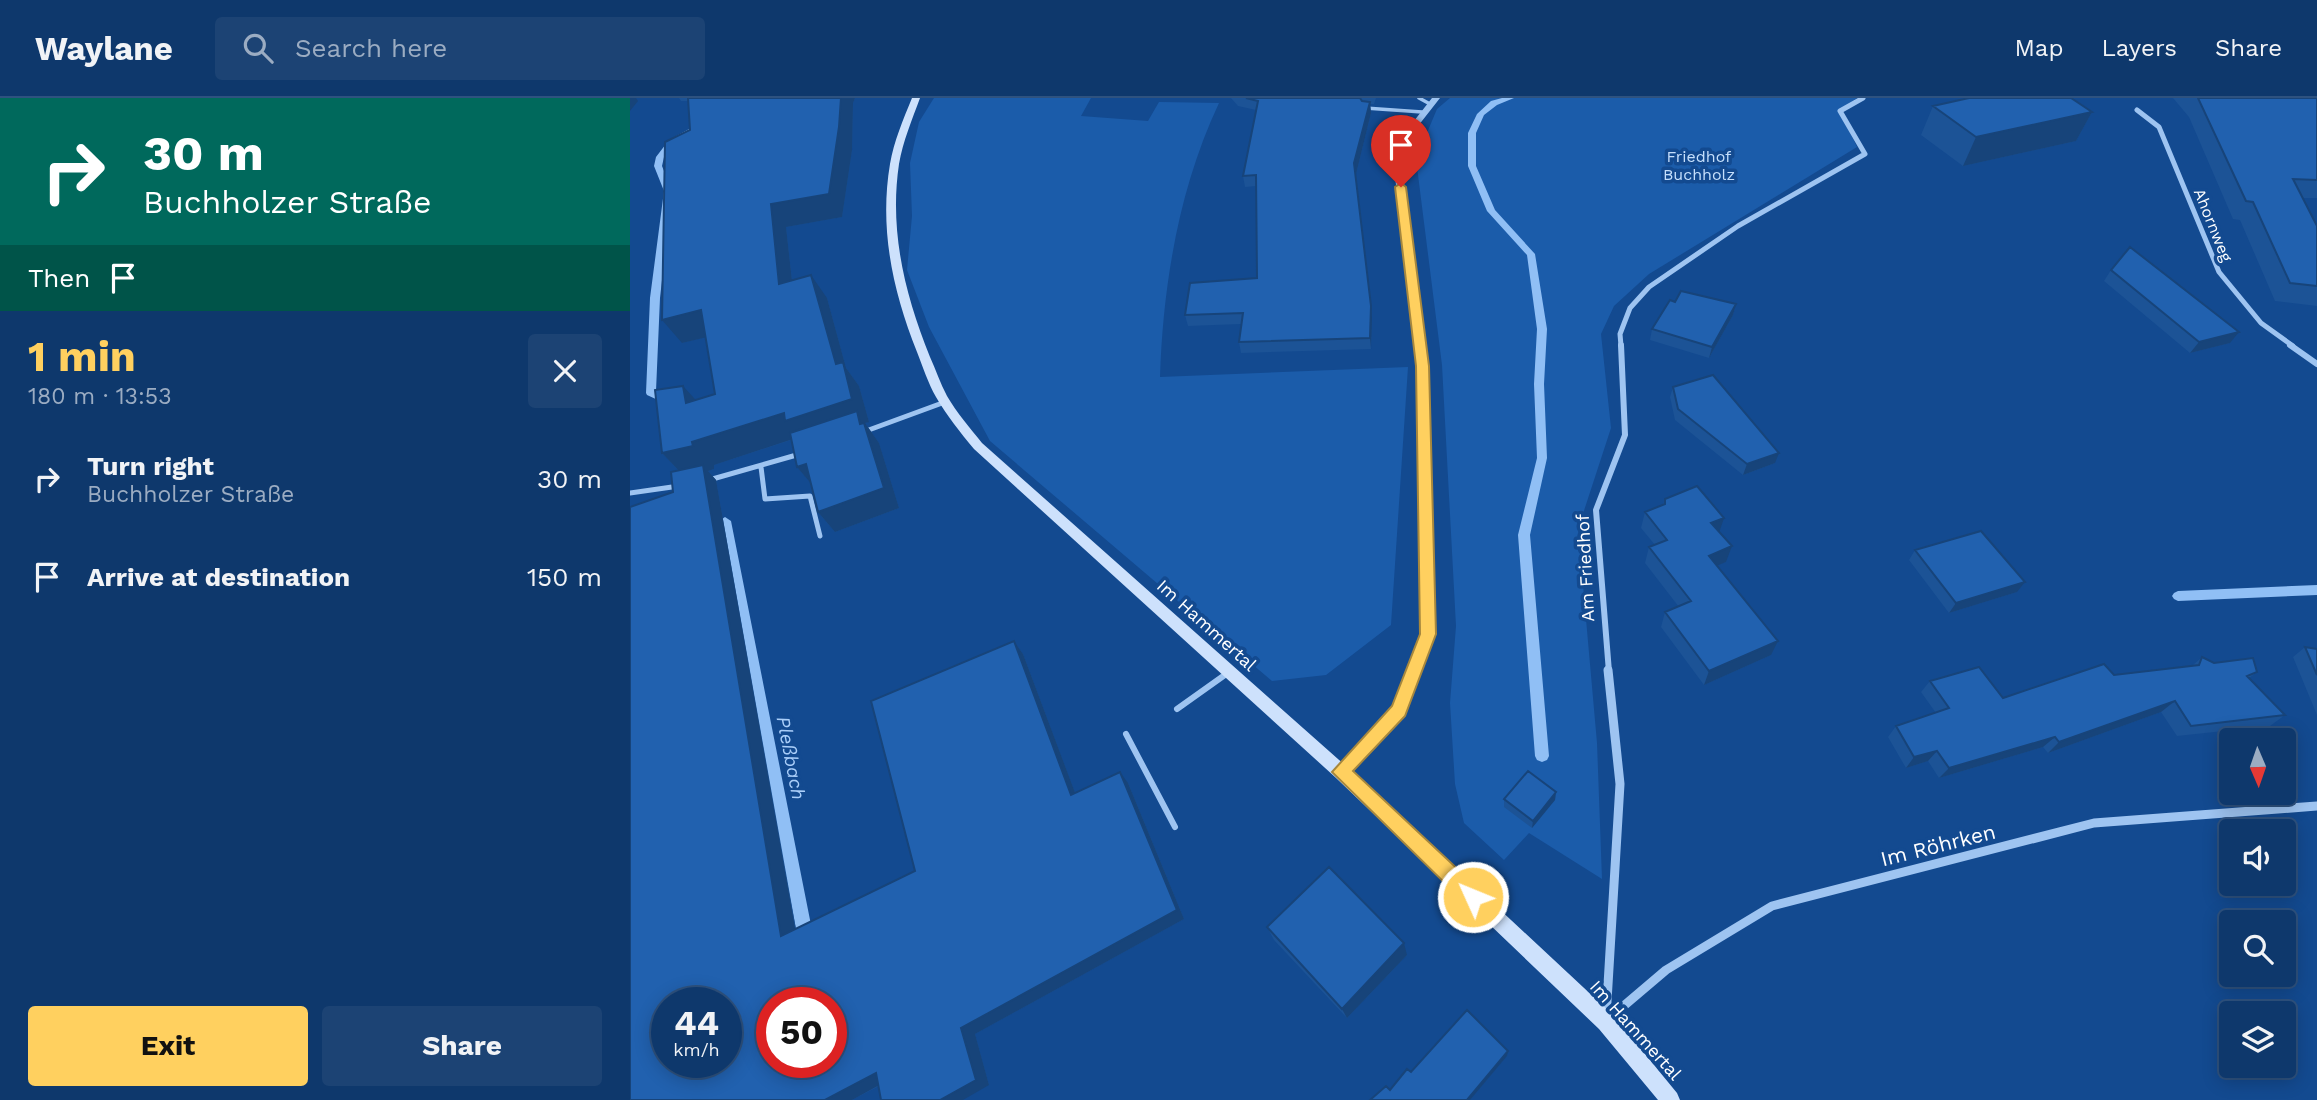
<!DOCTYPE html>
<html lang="en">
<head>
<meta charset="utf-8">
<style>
  body { margin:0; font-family:"Work Sans",sans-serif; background:#1c4374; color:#f1f3f6; height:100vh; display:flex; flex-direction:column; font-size:26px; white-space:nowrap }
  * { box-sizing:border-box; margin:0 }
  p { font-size:23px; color:#9bacc2 }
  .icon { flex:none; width:38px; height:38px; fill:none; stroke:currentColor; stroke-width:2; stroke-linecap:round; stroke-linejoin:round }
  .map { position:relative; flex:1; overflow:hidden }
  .sheet { display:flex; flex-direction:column; background:#0e386c; width:630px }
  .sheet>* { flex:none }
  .guide { background:#00695c; color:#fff; overflow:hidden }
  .needle { width:46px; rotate:178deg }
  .controls { position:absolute; left:1589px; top:630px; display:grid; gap:14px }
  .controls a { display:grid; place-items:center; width:77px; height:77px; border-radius:7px; background:#0e386c; box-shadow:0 4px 18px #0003,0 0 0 2px #2e527f; font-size:35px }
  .speed { position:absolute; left:21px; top:889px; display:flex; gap:14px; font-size:35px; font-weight:700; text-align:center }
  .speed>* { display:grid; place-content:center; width:91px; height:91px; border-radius:50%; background:#0e386c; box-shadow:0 4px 18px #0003,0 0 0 2px #2e527f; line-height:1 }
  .speed small { font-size:18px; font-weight:400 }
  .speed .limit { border:10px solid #d22; background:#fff; color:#111 }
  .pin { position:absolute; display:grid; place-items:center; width:60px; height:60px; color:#fff; margin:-72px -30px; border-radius:50% 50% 50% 0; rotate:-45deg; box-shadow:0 0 7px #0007 }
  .pin .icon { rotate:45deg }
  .me { position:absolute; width:77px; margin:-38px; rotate:314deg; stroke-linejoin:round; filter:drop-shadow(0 0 5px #0008) }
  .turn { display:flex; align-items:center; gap:24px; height:147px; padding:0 28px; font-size:32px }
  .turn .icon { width:91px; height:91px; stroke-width:2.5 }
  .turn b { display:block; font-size:49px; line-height:60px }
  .then { display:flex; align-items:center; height:66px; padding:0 28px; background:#0003; gap:14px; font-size:26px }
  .round { display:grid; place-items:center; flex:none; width:74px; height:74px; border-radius:7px; background:#1c4374 }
  .summary { display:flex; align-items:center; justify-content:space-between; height:119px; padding:0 28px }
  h1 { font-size:42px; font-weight:700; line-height:52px; color:#ffd05f }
  .cta { display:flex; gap:14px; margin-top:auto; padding:14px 28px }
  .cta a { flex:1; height:80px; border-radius:7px; background:#ffd05f; color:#111; font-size:28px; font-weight:700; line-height:80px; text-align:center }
  .cta a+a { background:#1c4374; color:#f1f3f6 }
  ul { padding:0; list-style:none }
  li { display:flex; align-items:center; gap:21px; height:98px; padding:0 28px }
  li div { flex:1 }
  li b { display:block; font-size:26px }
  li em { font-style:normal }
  header { display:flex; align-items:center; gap:42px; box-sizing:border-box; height:98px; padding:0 35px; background:#0e386c; border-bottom:2px solid #2e527f }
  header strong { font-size:33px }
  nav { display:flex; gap:38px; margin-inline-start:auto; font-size:24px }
  .search { width:490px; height:63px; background:#1c4374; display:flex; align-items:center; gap:18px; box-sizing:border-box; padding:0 24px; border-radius:7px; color:#9bacc2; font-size:26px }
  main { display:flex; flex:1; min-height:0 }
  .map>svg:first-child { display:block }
  .green { fill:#1b5caa }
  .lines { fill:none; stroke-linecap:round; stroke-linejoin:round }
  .stream { fill:#90bff5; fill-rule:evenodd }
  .service-far2 { stroke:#9ec4f1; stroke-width:3.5 }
  .service-far1 { stroke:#9ec4f1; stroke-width:5 }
  .service { stroke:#9ec4f1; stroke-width:6 }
  .minor-far2 { stroke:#9ec4f1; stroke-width:5 }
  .minor-far1 { stroke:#9ec4f1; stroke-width:6 }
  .minor { stroke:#9ec4f1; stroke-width:9 }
  .tertiary { fill:#9ec4f1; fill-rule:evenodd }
  .secondary { fill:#cde1fc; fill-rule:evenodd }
  .wall { fill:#1c5396 }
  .shaded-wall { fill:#17447a }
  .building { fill:#2161af; stroke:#17447a; stroke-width:2; fill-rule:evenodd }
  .route { fill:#ffd05f; stroke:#a6873e; stroke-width:2 }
  .labels { text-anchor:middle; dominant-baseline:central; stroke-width:7; stroke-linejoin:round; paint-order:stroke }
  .far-park-label { font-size:16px; fill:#c5dffc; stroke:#134a90 }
  .far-street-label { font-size:16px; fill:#fff; stroke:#134a90 }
  .street-label { font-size:18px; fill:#fff; stroke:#134a90 }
  .water-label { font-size:19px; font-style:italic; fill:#aacef9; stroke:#134a90 }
  .near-street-label { font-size:21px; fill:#fff; stroke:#134a90 }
</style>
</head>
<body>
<header>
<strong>Waylane</strong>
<div class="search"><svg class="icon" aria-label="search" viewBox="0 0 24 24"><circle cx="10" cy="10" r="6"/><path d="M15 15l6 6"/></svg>Search here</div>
<nav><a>Map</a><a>Layers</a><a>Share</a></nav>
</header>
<main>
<section class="sheet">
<div class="guide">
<div class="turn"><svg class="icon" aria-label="right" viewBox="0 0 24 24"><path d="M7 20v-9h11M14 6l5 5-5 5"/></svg><div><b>30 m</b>Buchholzer Straße</div></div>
<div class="then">Then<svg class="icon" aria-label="arrive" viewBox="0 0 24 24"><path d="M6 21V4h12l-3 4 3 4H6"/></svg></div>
</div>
<div class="summary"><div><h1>1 min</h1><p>180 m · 13:53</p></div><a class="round"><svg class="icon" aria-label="close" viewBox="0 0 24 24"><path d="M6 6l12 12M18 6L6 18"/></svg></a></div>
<ul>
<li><svg class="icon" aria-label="right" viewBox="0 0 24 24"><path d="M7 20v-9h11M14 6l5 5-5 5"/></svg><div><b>Turn right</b><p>Buchholzer Straße</p></div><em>30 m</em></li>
<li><svg class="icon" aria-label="arrive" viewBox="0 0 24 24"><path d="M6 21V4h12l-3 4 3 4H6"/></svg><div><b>Arrive at destination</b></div><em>150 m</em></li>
</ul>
<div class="cta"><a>Exit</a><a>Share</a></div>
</section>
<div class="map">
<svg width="1687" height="1002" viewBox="0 0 1687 1002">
  <rect width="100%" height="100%" fill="#134a90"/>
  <path class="green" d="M304,0H461L451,18L518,23L529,4L589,5C549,90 533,186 530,279L778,269L761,527L696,577L642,583L360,343L299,229L277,172L282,118L280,65L289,24Z
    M820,0H1227L1209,12L1227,49L1019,176L984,208L971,236L981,330L948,431L967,645L972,781L899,735L874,762L834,725L825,686L820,605L826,528L812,267L786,61L807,11Z"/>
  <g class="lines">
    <path class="stream" d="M872,0H884L867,7L854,17L846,35V68L865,112L905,156L917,231L914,286L917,360L900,437L919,658L917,662L912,664L907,662L905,658L888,437L907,360L904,286L907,231L897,157L857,113L838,68V35L847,16L861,3Z
      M72,24L79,26L45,46L34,59L32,68L42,93L30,200L26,293L45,301V307L41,308L17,297L16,295L20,200L34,93L24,68L26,59L39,42Z
      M95,419L101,423L184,842L181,847L176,850L171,847L168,842L89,423Z
      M1687,487V497L1548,503L1544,501L1542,498L1544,495L1548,493Z"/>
    <path class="service-far2" d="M789,0L800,6
      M735,10L792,14"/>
    <path class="service-far1" d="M236,333L315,304
      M131,369L135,401L180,398L190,438
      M79,382L170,356
      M0,395L49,388"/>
    <path class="service" d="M547,611L599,574
      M496,636L545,729"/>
    <path class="minor-far2" d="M1507,12L1529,29L1589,174L1631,225L1663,248
      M991,248L990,236L1000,210L1019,189L1108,128L1235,56L1210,13L1233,0"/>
    <path class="minor-far1" d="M1660,247L1687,266
      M979,574L966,412L995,337L991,247"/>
    <path class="minor" d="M976,920L990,686L978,572
      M976,923L1036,872L1142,808L1464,725L1687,708"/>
    <path class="tertiary" d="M802,0H810L781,37L771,62L798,269L804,536L774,617L716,679L711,680L706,679L704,674L706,669L764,609L792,536L788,269L763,62L773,37Z"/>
    <path class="secondary" d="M282,0H290C282,22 273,43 269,66C259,133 275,197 300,259C306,272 310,285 317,298C327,315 340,330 352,345L717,669L983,917L1047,995L1050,1002H1028L969,931L705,679L344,351C330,334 317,318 306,299C298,285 293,269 287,254C263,194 249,131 260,66C264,43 273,22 282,0Z"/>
  </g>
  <path class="wall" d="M49,0H225L223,5L222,52L212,119L156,129L162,182L197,200L216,270L229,288L239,324L235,325L249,345L269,410L205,434L188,414L181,385L167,369L161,342L84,367V371L78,373L86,382L166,831L285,773L384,543L393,556L445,695L498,685L554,821L345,936L359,987L249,988L222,1002H0L43,394L49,373L32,355L66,302L85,296L76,239L52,245L60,32L58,3H51Z
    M601,0H746L744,6H740L741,15L726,76L742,219L741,251L611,255L609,244L611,226L558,228L555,217L627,180L626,88L615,89L613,78L626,12L608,8Z
    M1543,0H1687V100H1672L1687,128V208L1645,203L1610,122L1603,121L1559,19Z
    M1303,8L1462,14L1446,43L1333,68L1291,37Z
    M1481,172L1600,245L1560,255L1474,183Z
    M1045,204L1106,206L1103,217L1079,260L1020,242L1022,231Z
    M1043,289L1145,365L1113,377L1045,322L1040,299Z
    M1035,401L1089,434L1096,464L1087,467L1141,557L1074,587L1031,529L1035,514L1049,509L1015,465L1019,449L1025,447L1011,430L1015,414L1033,407Z
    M1285,452L1387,494L1319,515L1279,462Z
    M1675,549L1687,551V617L1663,559Z
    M1572,559L1584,565L1627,574L1619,580L1655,617L1640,628L1547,638L1531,614L1418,655L1413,649L1309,680L1298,663L1276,670L1258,639L1266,628L1306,615L1291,594L1300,583L1373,600L1484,577L1563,567Z
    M926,694L925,702L902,730L874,709V701Z
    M637,829L777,857L717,920L644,842Z"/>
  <path class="shaded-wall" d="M0,0H6L8,3L0,13Z
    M211,0H225L223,5L222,52L212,119L156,129L165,210L149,186L141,106Z
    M740,4L741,15L726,76L724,65Z
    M1462,14L1446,43L1333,68L1346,39Z
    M181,177L197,200L216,270L229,288L239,324L235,325L249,345L269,410L205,434L188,414L169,339L84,367V371L78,373L86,382L168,847L151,838L54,378L32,355L62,344L206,266Z
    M1106,206L1103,217L1079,260L1082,249Z
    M741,208L742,219L741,251L740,240Z
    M71,212L90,236L52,245L32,222Z
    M1609,234L1600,245L1560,255L1569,244Z
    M53,288L74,311L56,305Z
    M1149,355L1145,365L1113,377L1117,366Z
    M176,366L184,389L167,369Z
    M1094,420L1089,435L1081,425Z
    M1102,448L1096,464L1074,473L1079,458Z
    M1395,484L1387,494L1319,515L1326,505Z
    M384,543L393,556L450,708L441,697Z
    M1148,543L1141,557L1074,587L1079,573Z
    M1545,603L1531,614L1418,655L1429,644Z
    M1425,639L1413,649L1309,680L1319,670Z
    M1307,653L1298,663L1276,670L1284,659Z
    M490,674L498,685L554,821L345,936L359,987L333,1002H310L331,930Z
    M926,694L925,702L902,730L903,723Z
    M774,845L777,857L717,920L712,911Z
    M878,953L877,958L840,1002H837Z
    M246,975L262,980L222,1002H195Z"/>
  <path class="building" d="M58,0H211L209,29L199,96L141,106L149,186L181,177L206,266L213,264L222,301L155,323L154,315L62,344L63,348L32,355L25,292L53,288L56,305L85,296L71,212L32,222L35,44L60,32Z
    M616,0H730L732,3L740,4L724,65L741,208L740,240L609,244L613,215L555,217L560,185L627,180L626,77L613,78L628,3Z
    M1339,0H1441L1462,14L1346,39L1303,8Z
    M1568,0H1687V82L1663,81L1687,128V188L1660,185L1623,104L1616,103Z
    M1500,149L1609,234L1569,244L1481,172Z
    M1051,193L1106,206L1082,249L1022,231L1040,202L1045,204Z
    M1083,277L1149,355L1117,366L1048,311L1043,289Z
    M227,313L230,326L234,325L254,390L188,414L176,366L167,369L160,335Z
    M73,367L151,838L285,773L241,603L384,543L441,697L490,674L547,812L331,930L346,982L310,1002H251L246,975L195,1002H0V409L43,394L41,374ZM37,905H96V964H37ZM142,905H201V964H142Z
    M1067,388L1094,420L1081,425L1102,448L1079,458L1148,543L1079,573L1035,514L1061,503L1019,449L1037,442L1015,414L1035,406V401Z
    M1351,433L1395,484L1326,505L1285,452Z
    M1675,549L1687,551V577Z
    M1572,559L1584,565L1623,560L1627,574L1617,578L1655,617L1561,628L1545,603L1429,644L1425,639L1319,670L1307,653L1284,659L1266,628L1319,610L1300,583L1349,569L1373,600L1474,566L1484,577L1569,567Z
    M898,673L926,694L903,723L874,701Z
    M699,769L774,845L712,911L637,829Z
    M837,912L878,953L837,1002H740L756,988L760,992L777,971L781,974Z"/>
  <path class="route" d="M771,85L776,89L799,268L806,536L775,618L723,673L850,792L853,799L850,806L843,809L836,806L702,674L762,608L790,536L786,268L765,89Z"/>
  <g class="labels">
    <g class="far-park-label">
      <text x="1069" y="58">Friedhof<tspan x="1069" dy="18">Buchholz</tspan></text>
    </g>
    <g class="far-street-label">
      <text transform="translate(1583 127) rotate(68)">Ahornweg</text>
    </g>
    <g class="street-label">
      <text transform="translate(955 470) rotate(-93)">Am Friedhof</text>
      <text transform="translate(577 527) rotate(42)">Im Hammertal</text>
      <text transform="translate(1006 932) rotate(48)">Im Hammertal</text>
    </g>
    <g class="water-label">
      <text transform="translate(161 660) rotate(79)">Pleßbach</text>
    </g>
    <g class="near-street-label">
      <text transform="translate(1308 747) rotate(-14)">Im Röhrken</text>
    </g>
  </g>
</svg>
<div class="controls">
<a><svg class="needle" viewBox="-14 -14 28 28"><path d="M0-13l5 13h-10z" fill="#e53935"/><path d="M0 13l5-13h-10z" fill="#9bacc2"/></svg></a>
<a><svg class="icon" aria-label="sound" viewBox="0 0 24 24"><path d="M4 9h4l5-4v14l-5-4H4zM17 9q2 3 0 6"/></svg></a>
<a><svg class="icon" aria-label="search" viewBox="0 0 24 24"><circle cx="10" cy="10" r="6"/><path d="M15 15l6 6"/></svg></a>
<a><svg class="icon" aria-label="layers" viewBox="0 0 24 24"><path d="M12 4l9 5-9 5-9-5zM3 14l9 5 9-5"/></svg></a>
</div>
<div class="speed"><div>44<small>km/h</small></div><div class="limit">50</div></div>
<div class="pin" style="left:771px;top:89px;background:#d93025"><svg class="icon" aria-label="arrive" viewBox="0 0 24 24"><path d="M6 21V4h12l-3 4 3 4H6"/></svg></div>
<svg class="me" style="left:843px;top:799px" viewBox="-20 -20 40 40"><circle r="17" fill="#ffd05f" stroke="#fff" stroke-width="3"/><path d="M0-11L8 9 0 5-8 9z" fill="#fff"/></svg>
</div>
</main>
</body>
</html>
